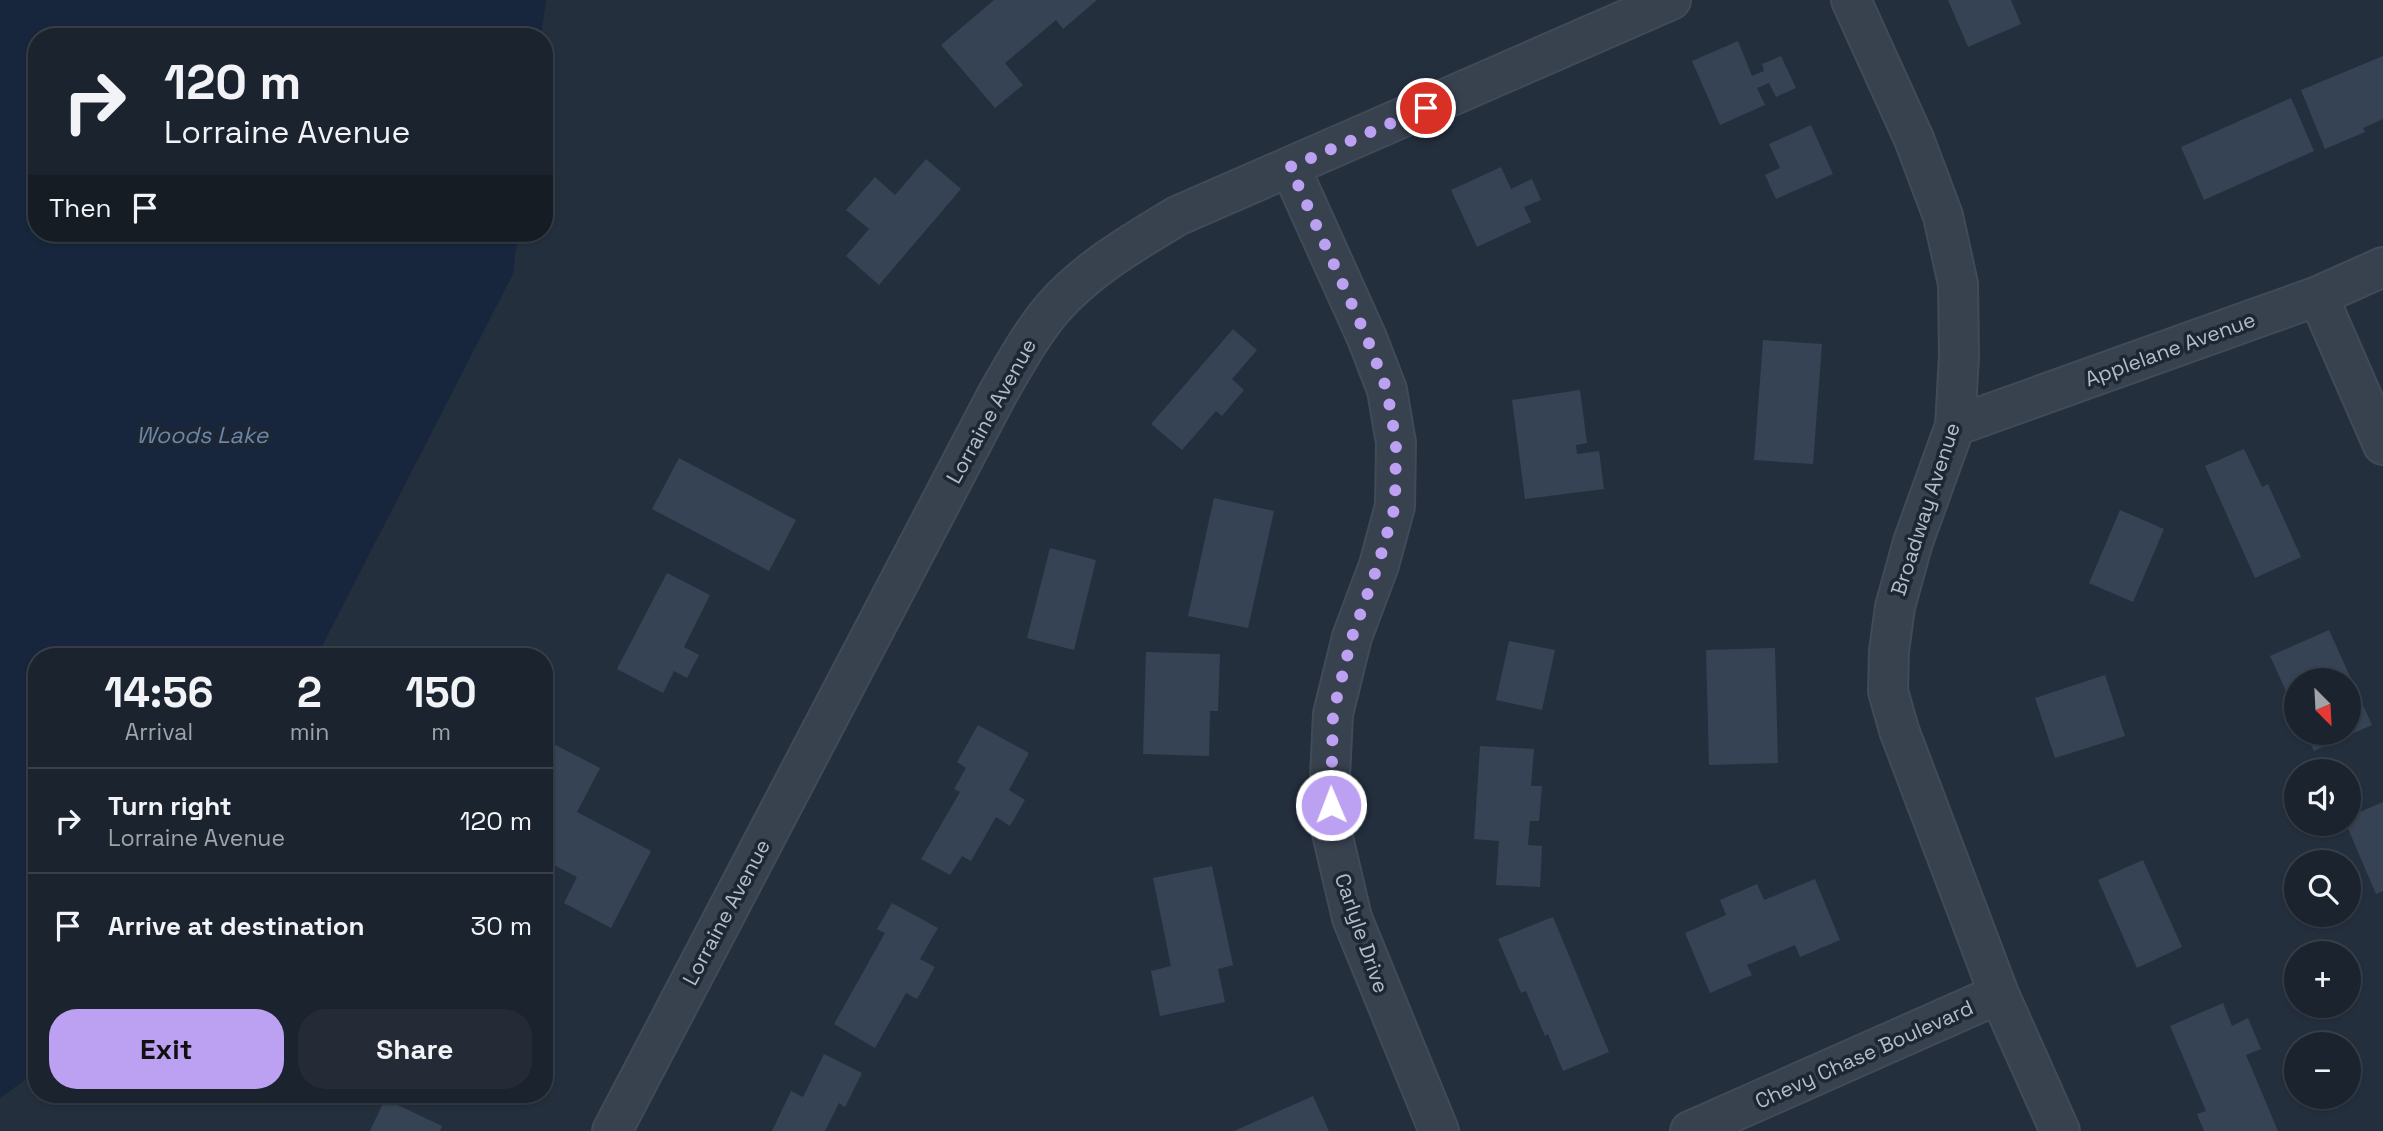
<!DOCTYPE html>
<html lang="en">
<head>
<meta charset="utf-8">
<style>
  body { margin:0; font-family:"Space Grotesk",sans-serif; background:#242b36; color:#f1f3f6; height:100vh; display:flex; flex-direction:column; font-size:26px; white-space:nowrap }
  * { box-sizing:border-box; margin:0 }
  p { font-size:23px; color:#a0a4aa }
  .icon { flex:none; width:38px; height:38px; fill:none; stroke:currentColor; stroke-width:2; stroke-linecap:round; stroke-linejoin:round }
  .map { position:relative; flex:1; overflow:hidden }
  .side { position:absolute; left:28px; top:648px; width:525px; height:455px; display:flex; flex-direction:column; background:#1b232e; border-radius:28px; box-shadow:0 2px 5px #0004,0 0 0 2px #39404a }
  .side>* { flex:none }
  .top-card { position:absolute; left:28px; top:28px; width:525px; height:214px; border-radius:28px; box-shadow:0 2px 5px #0004,0 0 0 2px #39404a; background:#1b232e; color:#f1f3f6; overflow:hidden }
  .needle { width:46px; rotate:156deg }
  .buttons { position:absolute; left:2284px; top:668px; display:grid; gap:14px }
  .buttons a { display:grid; place-items:center; width:77px; height:77px; border-radius:50%; background:#1b232e; box-shadow:0 2px 5px #0004,0 0 0 2px #39404a; font-size:35px }
  .pin { position:absolute; display:grid; place-items:center; width:60px; height:60px; color:#fff; margin:-30px; border:4px solid #fff; border-radius:50%; box-shadow:0 2px 7px #0007 }
  .me { position:absolute; width:77px; margin:-38px; rotate:359deg; stroke-linejoin:round; filter:drop-shadow(0 0 5px #0008) }
  .turn { display:flex; align-items:center; gap:24px; height:147px; padding:0 21px; font-size:32px }
  .turn .icon { width:91px; height:91px; stroke-width:2.5 }
  .turn b { display:block; font-size:49px; line-height:60px }
  .then { display:flex; align-items:center; height:66px; padding:0 21px; background:#0003; gap:14px; font-size:26px }
  .eta { display:flex; justify-content:space-evenly; align-items:center; height:119px; text-align:center }
  .eta b { font-size:42px; font-weight:700; line-height:49px }
  .cta { display:flex; gap:14px; margin-top:auto; padding:14px 21px }
  .cta a { flex:1; height:80px; border-radius:28px; background:#bca0f2; color:#111; font-size:28px; font-weight:700; line-height:80px; text-align:center }
  .cta a+a { background:#242b36; color:#f1f3f6 }
  ul { padding:0; list-style:none }
  li { display:flex; align-items:center; gap:21px; height:105px; padding:0 21px; border-top:2px solid #39404a }
  li div { flex:1 }
  li b { display:block; font-size:26px }
  li em { font-style:normal }
  .map>svg:first-child { display:block }
  .water { fill:#17263c }
  .building { fill:#364354 }
  .lines { fill:none; stroke-linecap:round; stroke-linejoin:round }
  .minor-casing { stroke:#414a57; stroke-width:42 }
  .minor { stroke:#38414e; stroke-width:38 }
  .route { stroke:#bca0f2; stroke-width:12; stroke-dasharray:0 21.6 }
  .labels { text-anchor:middle; dominant-baseline:central; stroke-width:7; stroke-linejoin:round; paint-order:stroke }
  .street-label { font-size:21px; fill:#b4bcc9; stroke:#1d2633 }
  .water-label { font-size:23px; font-style:italic; fill:#6d86a8; stroke:#1d2633 }
</style>
</head>
<body>
<div class="map">
<svg width="2383" height="1131" viewBox="0 0 2383 1131">
  <rect width="100%" height="100%" fill="#242f3e"/>
  <path class="water" d="M0,0H546L541,37H37V233H518L513,274L317,656H37V1071L0,1098Z"/>
  <path class="building" d="M994,0H1097L1063,29L1056,20L1005,63L1023,85L995,108L941,45Z
    M1948,0H2011L2021,24L1968,47Z
    M1738,41L1752,76L1764,71L1762,64L1781,56L1796,88L1776,97L1769,83L1757,88L1765,105L1720,125L1692,61Z
    M2383,56V119L2363,128L2365,132L2325,149L2301,90Z
    M2291,98L2314,151L2204,200L2181,147Z
    M1811,125L1833,174L1776,199L1765,175L1780,168L1769,144Z
    M926,159L961,189L879,285L846,256L869,229L846,210L875,177L895,195Z
    M1501,167L1511,189L1532,179L1541,200L1524,207L1531,222L1477,247L1451,190Z
    M1233,329L1257,350L1232,379L1244,390L1222,416L1216,411L1182,450L1151,424Z
    M1763,340L1822,344L1813,464L1754,460Z
    M1580,390L1587,443L1576,445L1577,454L1599,451L1604,489L1525,499L1512,400Z
    M2244,449L2262,487L2268,484L2301,557L2255,578L2205,466Z
    M679,458L796,520L769,571L652,509Z
    M1214,498L1274,511L1248,628L1188,616Z
    M2120,510L2164,529L2133,602L2089,583Z
    M1050,548L1096,560L1074,650L1027,638Z
    M667,573L710,595L684,647L699,655L687,678L674,671L663,693L617,669Z
    M2329,630L2372,725L2314,751L2305,733H2348V681H2296V713L2270,656Z
    M1509,641L1555,650L1542,710L1496,700Z
    M1775,648L1778,763L1709,765L1706,650Z
    M1146,652L1220,654L1218,711H1210L1209,756L1143,754Z
    M2105,675L2125,736L2055,758L2035,698Z
    M978,725L1029,753L1009,790L1025,800L1010,826L996,817L971,861L962,856L950,875L921,859L960,792L954,789L966,768L957,762Z
    M544,739L600,768L577,812L651,851L611,928L564,903L577,877L544,860Z
    M1480,746L1534,749L1531,786H1542L1539,821H1530L1528,845L1542,846L1540,887L1496,885L1499,841L1474,839Z
    M2383,802V891L2376,894L2346,824H2348V817Z
    M2143,860L2182,947L2137,968L2098,880Z
    M1212,866L1233,965L1218,969L1225,1002L1160,1016L1151,971L1171,966L1153,878Z
    M1815,879L1840,940L1800,957L1795,945L1747,965L1752,975L1710,993L1685,933L1726,915L1720,900L1757,884L1764,900Z
    M892,903L938,928L920,959L935,967L917,999L906,993L875,1048L834,1024L885,933L877,929Z
    M1553,917L1609,1052L1563,1071L1548,1034L1545,1036L1526,991L1521,993L1498,939Z
    M2223,1003L2232,1026L2248,1018L2261,1049L2246,1055L2278,1131H2204L2197,1114L2206,1111L2170,1026Z
    M824,1054L862,1073L845,1107L839,1103L825,1131H772L791,1091L803,1097Z
    M1313,1096L1329,1131H1234Z
    M385,1099L442,1126L440,1131H370Z"/>
  <g class="lines">
    <defs>
      <path id="minor" d="M1851,0L1914,139L1943,216L1958,284L1959,356L1955,426L1913,542L1895,607L1889,651L1888,691L1899,730L1999,994L2060,1131
        M1290,167L1367,338L1387,390L1396,443L1395,506L1379,565L1352,637L1333,714L1330,777L1332,833L1352,918L1439,1131
        M2318,296L2383,445
        M1955,426L2318,296L2383,267
        M612,1131L998,393C1015,364 1031,334 1053,308C1087,269 1134,242 1177,216L1671,0
        M1690,1131L1999,994"/>
    </defs>
    <use href="#minor" class="minor-casing"/>
    <use href="#minor" class="minor"/>
  </g>
  <g class="lines">
    <path class="route" d="M1331,805L1333,713L1352,637L1378,565L1395,506L1396,443L1387,390L1367,338L1290,167L1426,108"/>
  </g>
  <g class="labels">
    <g class="street-label">
      <text transform="translate(2170 349) rotate(-20)">Applelane Avenue</text>
      <text transform="translate(991 411) rotate(-61)">Lorraine Avenue</text>
      <text transform="translate(1925 509) rotate(-72)">Broadway Avenue</text>
      <text transform="translate(726 912) rotate(-62)">Lorraine Avenue</text>
      <text transform="translate(1362 933) rotate(71)">Carlyle Drive</text>
      <text transform="translate(1864 1054) rotate(-24)">Chevy Chase Boulevard</text>
    </g>
    <g class="water-label">
      <text x="202" y="435">Woods Lake</text>
    </g>
  </g>
</svg>
<div class="buttons">
<a><svg class="needle" viewBox="-14 -14 28 28"><path d="M0-13l5 13h-10z" fill="#e53935"/><path d="M0 13l5-13h-10z" fill="#a0a4aa"/></svg></a>
<a><svg class="icon" aria-label="sound" viewBox="0 0 24 24"><path d="M4 9h4l5-4v14l-5-4H4zM17 9q2 3 0 6"/></svg></a>
<a><svg class="icon" aria-label="search" viewBox="0 0 24 24"><circle cx="10" cy="10" r="6"/><path d="M15 15l6 6"/></svg></a>
<a>+</a>
<a>−</a>
</div>
<div class="pin" style="left:1426px;top:108px;background:#d93025"><svg class="icon" aria-label="arrive" viewBox="0 0 24 24"><path d="M6 21V4h12l-3 4 3 4H6"/></svg></div>
<svg class="me" style="left:1331px;top:805px" viewBox="-20 -20 40 40"><circle r="17" fill="#bca0f2" stroke="#fff" stroke-width="3"/><path d="M0-11L8 9 0 5-8 9z" fill="#fff"/></svg>
<div class="top-card">
<div class="turn"><svg class="icon" aria-label="right" viewBox="0 0 24 24"><path d="M7 20v-9h11M14 6l5 5-5 5"/></svg><div><b>120 m</b>Lorraine Avenue</div></div>
<div class="then">Then<svg class="icon" aria-label="arrive" viewBox="0 0 24 24"><path d="M6 21V4h12l-3 4 3 4H6"/></svg></div>
</div>
<section class="side">
<div class="eta">
<div><b>14:56</b><p>Arrival</p></div>
<div><b>2</b><p>min</p></div>
<div><b>150</b><p>m</p></div>
</div>
<ul>
<li><svg class="icon" aria-label="right" viewBox="0 0 24 24"><path d="M7 20v-9h11M14 6l5 5-5 5"/></svg><div><b>Turn right</b><p>Lorraine Avenue</p></div><em>120 m</em></li>
<li><svg class="icon" aria-label="arrive" viewBox="0 0 24 24"><path d="M6 21V4h12l-3 4 3 4H6"/></svg><div><b>Arrive at destination</b></div><em>30 m</em></li>
</ul>
<div class="cta"><a>Exit</a><a>Share</a></div>
</section>
</div>
</body>
</html>
